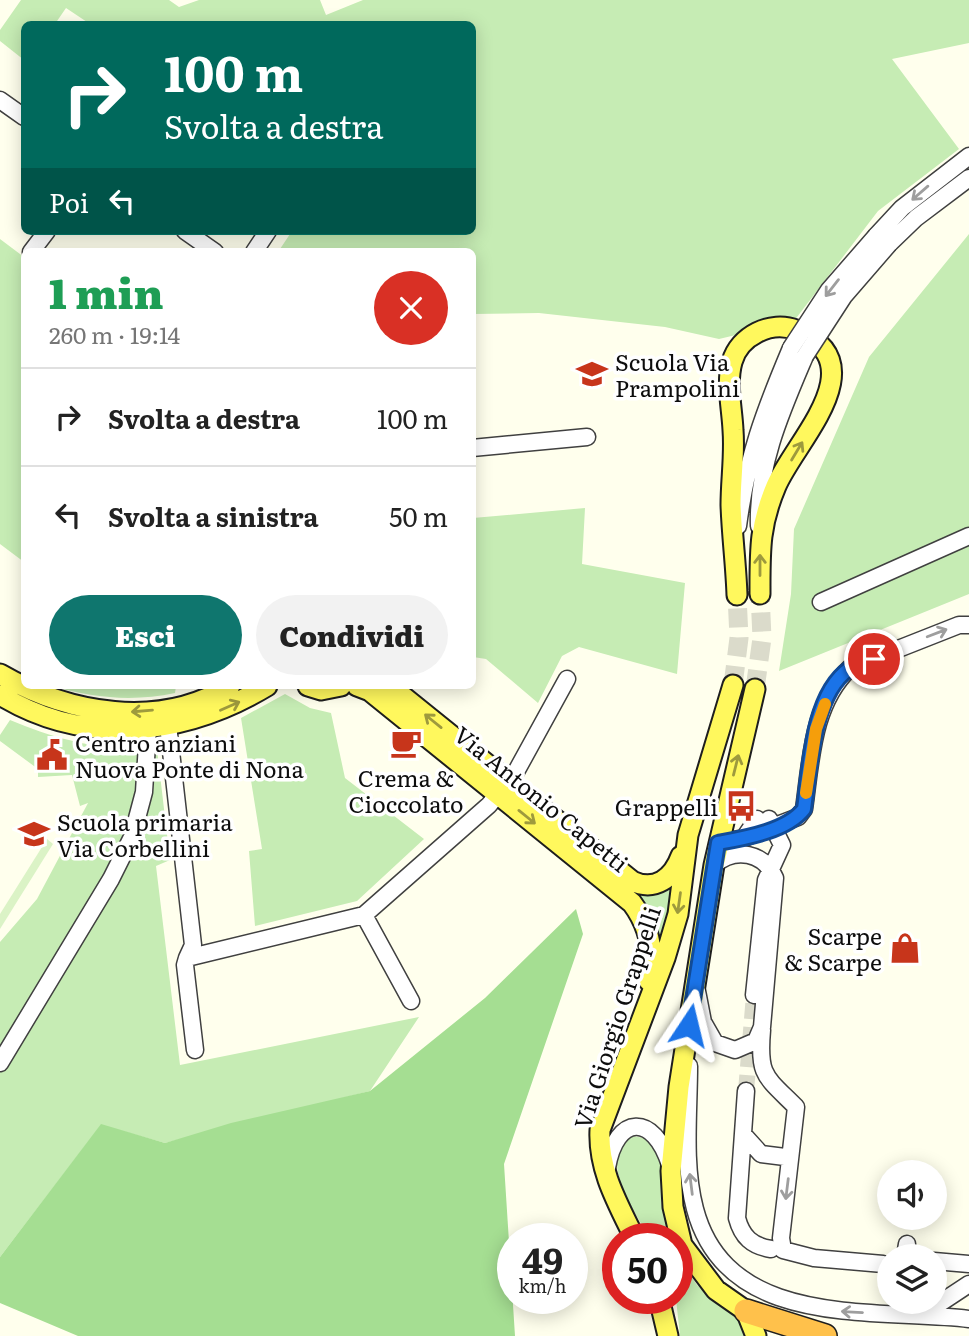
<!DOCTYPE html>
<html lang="it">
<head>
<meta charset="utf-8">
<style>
  body { margin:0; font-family:Literata,serif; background:#f2f2f2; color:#222; height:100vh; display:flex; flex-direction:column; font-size:26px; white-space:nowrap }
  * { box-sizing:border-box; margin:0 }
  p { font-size:23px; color:#767676 }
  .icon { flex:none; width:38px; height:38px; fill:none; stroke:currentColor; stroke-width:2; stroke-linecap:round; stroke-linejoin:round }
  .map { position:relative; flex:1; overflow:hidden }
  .side { position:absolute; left:21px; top:248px; width:455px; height:441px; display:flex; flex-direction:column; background:#fff; border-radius:10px; box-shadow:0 4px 18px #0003 }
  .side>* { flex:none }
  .hud { position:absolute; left:21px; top:21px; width:455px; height:214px; border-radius:10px; box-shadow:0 4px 18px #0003; background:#00695c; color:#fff; overflow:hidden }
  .controls { position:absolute; left:877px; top:1160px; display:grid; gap:14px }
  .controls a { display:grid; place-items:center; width:70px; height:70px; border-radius:50%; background:#fff; box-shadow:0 4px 18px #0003; font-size:35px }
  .speed { position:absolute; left:497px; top:1223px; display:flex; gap:14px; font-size:35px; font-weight:700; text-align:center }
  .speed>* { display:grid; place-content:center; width:91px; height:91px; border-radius:50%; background:#fff; box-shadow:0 4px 18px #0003; line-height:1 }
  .speed small { font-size:18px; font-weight:400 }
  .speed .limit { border:10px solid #d22; background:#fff; color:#111 }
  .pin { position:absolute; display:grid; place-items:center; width:60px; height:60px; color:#fff; margin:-30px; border:4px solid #fff; border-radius:50%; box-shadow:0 2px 7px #0007 }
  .me { position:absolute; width:77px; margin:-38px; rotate:10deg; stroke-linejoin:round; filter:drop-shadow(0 0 5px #0008) }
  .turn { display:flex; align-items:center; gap:24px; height:147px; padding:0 28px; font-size:32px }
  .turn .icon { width:91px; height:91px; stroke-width:2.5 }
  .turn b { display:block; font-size:49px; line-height:60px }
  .then { display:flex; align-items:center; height:66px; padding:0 28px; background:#0003; gap:14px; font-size:26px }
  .round { display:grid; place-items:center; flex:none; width:74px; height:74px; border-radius:37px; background:#f2f2f2 }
  .summary { display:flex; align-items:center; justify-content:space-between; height:119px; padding:0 28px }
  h1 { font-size:42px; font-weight:800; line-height:52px; color:#1e9e55 }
  .primary-button { display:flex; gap:14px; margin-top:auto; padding:14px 28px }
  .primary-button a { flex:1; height:80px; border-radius:42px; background:#0f766e; color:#fff; font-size:28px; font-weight:800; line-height:80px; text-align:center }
  .primary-button a+a { background:#f2f2f2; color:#222 }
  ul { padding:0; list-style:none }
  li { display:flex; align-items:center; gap:21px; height:98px; padding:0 28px; border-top:2px solid #e0e0e0 }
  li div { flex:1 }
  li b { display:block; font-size:26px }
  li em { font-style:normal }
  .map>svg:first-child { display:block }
  .green { fill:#c6ecb4 }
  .forest { fill:#a5de92 }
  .pitch { fill:#dbf3c6 }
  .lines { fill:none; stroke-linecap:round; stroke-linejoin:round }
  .minor-tunnel { stroke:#dbdbcb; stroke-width:16; stroke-dasharray:16 8; stroke-linecap:butt }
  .major-tunnel { stroke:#dbdbcb; stroke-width:19; stroke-dasharray:19 10; stroke-linecap:butt }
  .minor-casing { stroke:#404040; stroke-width:19 }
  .major-casing { stroke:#1e1e1e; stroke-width:23 }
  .highway-casing { stroke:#1e1e1e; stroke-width:26 }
  .minor { stroke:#fff; stroke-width:16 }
  .major { stroke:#fff85d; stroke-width:19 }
  .highway { stroke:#ffc14b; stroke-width:23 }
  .minor-bridge-casing { stroke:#404040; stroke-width:19; stroke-linecap:butt }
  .minor-bridge { stroke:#fff; stroke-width:16 }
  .oneway { stroke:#9e9e9e }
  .oneway2 { stroke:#9e9a3d }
  .route-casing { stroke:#114b97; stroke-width:18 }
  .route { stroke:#1a73e8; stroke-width:12 }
  .slow { stroke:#f59e0b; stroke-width:12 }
  .labels { text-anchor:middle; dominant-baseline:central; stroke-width:7; stroke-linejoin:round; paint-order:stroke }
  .poi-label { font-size:23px; fill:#0d0d0d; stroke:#fff; text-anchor:start }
  .street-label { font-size:23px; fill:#0d0d0d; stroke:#fff }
</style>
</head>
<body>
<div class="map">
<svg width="969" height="1336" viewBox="0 0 969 1336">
  <rect width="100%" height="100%" fill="#ffffed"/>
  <path class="green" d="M21,0H169L179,7L199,0H320L326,15L363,0H969V43L892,59L959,149L878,211L794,321L719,339L665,327L539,313L473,314L472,252H278L292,231H472V24H90L66,8L55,24H24V60L0,41V30Z
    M969,234V594L779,671L791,594L794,529L869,357Z
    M0,239L24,257V562L0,544Z
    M585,508L582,564L685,583L677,674L579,647L562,656L538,703L486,659L473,657V518Z
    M52,686H176L175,693C133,702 93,698 52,686Z
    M285,694L310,708L331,713L345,778L424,839L357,901L255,926L249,851L262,849L241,718Z
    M10,720C53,738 96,750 142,748L140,779L157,749L170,860L156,866L180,1065L419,1017L370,1091L165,1143L101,1125L0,1257V942L37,899L88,803L80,806L72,775L38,777V769L0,741V735Z
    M676,879L661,951L627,886Z
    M632,1136L651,1139L660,1154L661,1202L670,1239H650C636,1212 595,1159 632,1136Z
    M677,1255L697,1285L739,1321L747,1336H680L676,1299Z"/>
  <path class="forest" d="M576,909L583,934L504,1164L515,1336H78L0,1303V1257L101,1124L165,1143L231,1123L370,1091L485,998Z"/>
  <path class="pitch" d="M47,839L53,844L0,929V914Z"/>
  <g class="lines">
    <path class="minor-tunnel" d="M746,1091L754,995"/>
    <path class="major-tunnel" d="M733,685L739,638L737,595
      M755,689L762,638L760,594"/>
    <defs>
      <path id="minor" d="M0,100L24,117
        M185,231L215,252
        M876,236L902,208L969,156
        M889,244L916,218L969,178
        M31,252L47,231
        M254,252L268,231
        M472,448L587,437
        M738,526C747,457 764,412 791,348
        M759,526C757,465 782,410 805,356
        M821,602L969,536
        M168,725L193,945L187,958L364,915L489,805L517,770L567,679
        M744,838L798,817L804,809C811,760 812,704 850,668L959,625H969
        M718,843L744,838L757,819
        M364,915L411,1001
        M187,958L185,965L195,1050
        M697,991L703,1022L715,1043L735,1050L756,1041L762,1027L775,878C764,852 735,847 714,865
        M754,995L766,880L782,845L769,819
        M762,1030C758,1076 765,1076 796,1107L781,1238L783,1250L814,1258L883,1264
        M0,1063L111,879L132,837L144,792L148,728
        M689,1066C689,1113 683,1164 695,1209C727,1330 874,1308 969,1319
        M746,1091L737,1218C742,1237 752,1246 771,1249
        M743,1134L761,1154L785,1157
        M607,1168C616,1114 654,1113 670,1165
        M905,1256L907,1244
        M934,1261L969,1264
        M922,1315L969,1284"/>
      <path id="major" d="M737,595C736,565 732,535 731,505C731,480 735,455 733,430C732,408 726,384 732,362C739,336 771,320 796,330C878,364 795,441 776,486C759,526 760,551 760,594
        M0,674C69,714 159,730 230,686
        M308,686L321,690L341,686
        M357,686L370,691L632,903C649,926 655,953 649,981
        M390,686L632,881C655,892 673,878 681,856
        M755,689L714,865L679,1087L671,1171L673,1207L682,1245L716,1290L746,1311L756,1336
        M0,695C85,747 184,736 267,686
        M635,1239C618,1204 598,1170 600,1130L665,958L678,914L688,835L733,685
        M659,1298L668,1336"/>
      <path id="highway" d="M746,1311L825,1336"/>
    </defs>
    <use href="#minor" class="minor-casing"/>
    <use href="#major" class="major-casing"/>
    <use href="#highway" class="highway-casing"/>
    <use href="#minor" class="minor"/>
    <use href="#major" class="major"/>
    <use href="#highway" class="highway"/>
    <defs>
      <path id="minor-bridge" d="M791,348L829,290L876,236
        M805,356L844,296L889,244"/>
    </defs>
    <use href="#minor-bridge" class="minor-bridge-casing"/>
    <use href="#minor-bridge" class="minor-bridge"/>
  </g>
  <defs><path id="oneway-shaft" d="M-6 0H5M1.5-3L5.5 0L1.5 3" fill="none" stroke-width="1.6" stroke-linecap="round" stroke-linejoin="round" transform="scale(1.75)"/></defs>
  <g class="oneway">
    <use href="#oneway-shaft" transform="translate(920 193) rotate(139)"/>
    <use href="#oneway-shaft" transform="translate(832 288) rotate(128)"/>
    <use href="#oneway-shaft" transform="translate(937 633) rotate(-21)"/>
    <use href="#oneway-shaft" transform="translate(691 1184) rotate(-97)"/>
    <use href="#oneway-shaft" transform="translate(787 1189) rotate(97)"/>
    <use href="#oneway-shaft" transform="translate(852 1312) rotate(-177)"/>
  </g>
  <g class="oneway2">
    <use href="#oneway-shaft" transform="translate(797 451) rotate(-59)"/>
    <use href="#oneway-shaft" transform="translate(760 565) rotate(-90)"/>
    <use href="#oneway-shaft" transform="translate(230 706) rotate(-24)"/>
    <use href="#oneway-shaft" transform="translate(142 711) rotate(175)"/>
    <use href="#oneway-shaft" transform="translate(433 721) rotate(-141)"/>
    <use href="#oneway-shaft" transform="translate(736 765) rotate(-76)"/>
    <use href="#oneway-shaft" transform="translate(527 817) rotate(39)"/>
    <use href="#oneway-shaft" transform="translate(679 903) rotate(98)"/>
  </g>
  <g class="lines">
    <defs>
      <path id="route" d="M689,1025L718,843C745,838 787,831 804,809C810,768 812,695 849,669C856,664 866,662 874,659"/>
    </defs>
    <use href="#route" class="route-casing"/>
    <use href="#route" class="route"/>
    <path class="slow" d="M806,793L816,729L825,704"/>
  </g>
  <defs>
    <symbol id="school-bare" viewBox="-9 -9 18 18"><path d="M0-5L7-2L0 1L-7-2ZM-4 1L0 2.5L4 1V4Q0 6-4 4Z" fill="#c7351b" stroke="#fff" stroke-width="2.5" paint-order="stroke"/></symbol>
    <symbol id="cafe-bare" viewBox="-9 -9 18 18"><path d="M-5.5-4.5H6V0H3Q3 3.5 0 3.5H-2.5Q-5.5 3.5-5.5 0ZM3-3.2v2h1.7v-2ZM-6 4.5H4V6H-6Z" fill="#c7351b" stroke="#fff" stroke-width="2.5" paint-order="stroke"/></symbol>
    <symbol id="civic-bare" viewBox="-9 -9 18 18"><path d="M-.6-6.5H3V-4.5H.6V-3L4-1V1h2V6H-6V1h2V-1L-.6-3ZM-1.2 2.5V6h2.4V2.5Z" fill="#c7351b" stroke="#fff" stroke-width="2.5" paint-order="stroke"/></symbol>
    <symbol id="bus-bare" viewBox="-9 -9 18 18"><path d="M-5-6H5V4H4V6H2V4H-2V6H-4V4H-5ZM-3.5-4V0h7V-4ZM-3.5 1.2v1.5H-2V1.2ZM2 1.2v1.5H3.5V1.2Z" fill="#c7351b" stroke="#fff" stroke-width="2.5" paint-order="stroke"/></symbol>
    <symbol id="shop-bare" viewBox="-9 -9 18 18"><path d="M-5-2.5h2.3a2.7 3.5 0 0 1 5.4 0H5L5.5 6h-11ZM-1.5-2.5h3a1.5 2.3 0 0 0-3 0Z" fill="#c7351b" stroke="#fff" stroke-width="2.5" paint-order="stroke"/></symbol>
  </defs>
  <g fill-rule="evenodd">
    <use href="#school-bare" x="570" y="352" width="44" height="44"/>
    <use href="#cafe-bare" x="384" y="721" width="44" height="44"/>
    <use href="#civic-bare" x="30" y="733" width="44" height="44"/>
    <use href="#bus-bare" x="719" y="784" width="44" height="44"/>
    <use href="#school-bare" x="12" y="812" width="44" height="44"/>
    <use href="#shop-bare" x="883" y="926" width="44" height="44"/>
  </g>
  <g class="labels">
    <g class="poi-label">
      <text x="615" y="361">Scuola Via<tspan x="615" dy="26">Prampolini</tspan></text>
      <text x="75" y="742">Centro anziani<tspan x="75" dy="26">Nuova Ponte di Nona</tspan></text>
      <text x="406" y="777" text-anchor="middle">Crema &amp;<tspan x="406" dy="26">Cioccolato</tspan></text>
      <text x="718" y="806" text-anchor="end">Grappelli</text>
      <text x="57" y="821">Scuola primaria<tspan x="57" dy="26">Via Corbellini</tspan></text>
      <text x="882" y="935" text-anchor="end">Scarpe<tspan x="882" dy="26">&amp; Scarpe</tspan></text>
    </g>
    <g class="street-label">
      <text transform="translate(542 798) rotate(39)">Via Antonio Capetti</text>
      <text transform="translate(616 1017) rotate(-72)">Via Giorgio Grappelli</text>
    </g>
  </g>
</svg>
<div class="controls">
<a><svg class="icon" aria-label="sound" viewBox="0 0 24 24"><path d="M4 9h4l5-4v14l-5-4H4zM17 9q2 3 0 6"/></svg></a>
<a><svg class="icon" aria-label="layers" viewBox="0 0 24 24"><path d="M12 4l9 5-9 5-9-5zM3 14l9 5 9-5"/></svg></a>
</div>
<div class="speed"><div>49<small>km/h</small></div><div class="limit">50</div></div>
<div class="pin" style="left:874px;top:659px;background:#d93025"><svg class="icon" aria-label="arrive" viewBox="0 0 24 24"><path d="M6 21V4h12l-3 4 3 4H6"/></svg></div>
<svg class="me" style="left:689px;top:1025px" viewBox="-20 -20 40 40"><path d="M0-17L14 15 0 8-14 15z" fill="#1a73e8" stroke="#fff" stroke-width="4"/></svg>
<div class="hud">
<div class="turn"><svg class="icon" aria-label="right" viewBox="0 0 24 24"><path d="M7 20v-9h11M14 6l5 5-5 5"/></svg><div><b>100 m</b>Svolta a destra</div></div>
<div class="then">Poi<svg class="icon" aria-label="left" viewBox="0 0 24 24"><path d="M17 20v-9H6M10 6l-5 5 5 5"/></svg></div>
</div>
<section class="side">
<div class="summary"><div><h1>1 min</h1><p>260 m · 19:14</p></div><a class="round" style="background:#d93025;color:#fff"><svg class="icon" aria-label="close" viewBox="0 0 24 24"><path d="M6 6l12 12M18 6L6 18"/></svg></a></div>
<ul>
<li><svg class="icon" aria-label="right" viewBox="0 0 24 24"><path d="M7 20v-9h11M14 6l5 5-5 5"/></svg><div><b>Svolta a destra</b></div><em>100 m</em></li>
<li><svg class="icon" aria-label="left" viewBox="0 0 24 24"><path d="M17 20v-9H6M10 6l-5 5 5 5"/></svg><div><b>Svolta a sinistra</b></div><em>50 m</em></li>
</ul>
<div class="primary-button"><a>Esci</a><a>Condividi</a></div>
</section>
</div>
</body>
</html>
